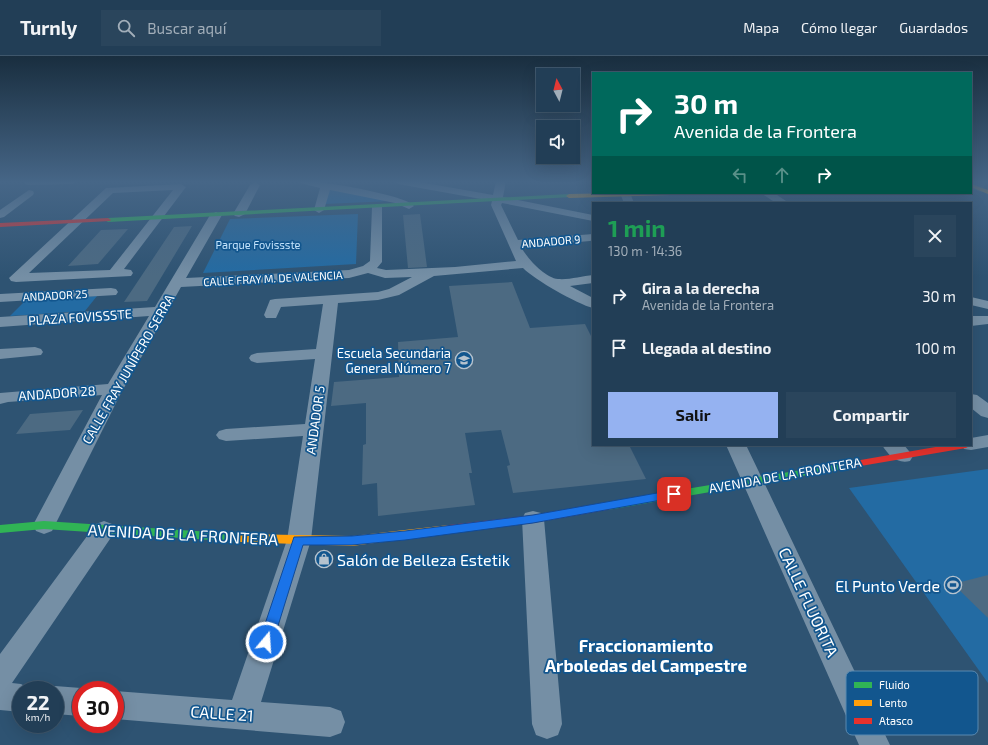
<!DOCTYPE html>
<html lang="es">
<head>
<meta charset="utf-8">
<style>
  body { margin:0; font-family:"Exo 2",sans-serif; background:#2a455c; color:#f1f3f6; height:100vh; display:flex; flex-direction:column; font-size:15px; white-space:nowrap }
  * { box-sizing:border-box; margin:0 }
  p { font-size:13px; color:#a2aeb9 }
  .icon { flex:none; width:22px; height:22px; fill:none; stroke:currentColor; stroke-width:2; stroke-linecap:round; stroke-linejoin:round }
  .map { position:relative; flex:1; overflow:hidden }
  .side { position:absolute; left:592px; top:146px; width:380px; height:244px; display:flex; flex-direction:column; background:#223e56; border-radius:0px; box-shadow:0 4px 16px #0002,0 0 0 1px #3f576c }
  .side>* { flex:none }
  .top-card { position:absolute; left:592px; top:16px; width:380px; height:122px; border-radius:0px; box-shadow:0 4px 16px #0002,0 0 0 1px #3f576c; background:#00695c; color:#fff; overflow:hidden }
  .needle { width:26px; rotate:353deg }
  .controls { position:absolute; left:536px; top:12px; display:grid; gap:8px }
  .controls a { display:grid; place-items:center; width:44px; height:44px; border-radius:0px; background:#223e56; box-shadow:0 4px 16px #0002,0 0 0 1px #3f576c; font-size:20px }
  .speed { position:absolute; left:12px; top:625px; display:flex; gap:8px; font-size:20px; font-weight:700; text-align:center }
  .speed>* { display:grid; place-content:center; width:52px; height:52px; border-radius:50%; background:#223e56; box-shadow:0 4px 16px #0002,0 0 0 1px #3f576c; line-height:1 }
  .speed small { font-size:10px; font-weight:400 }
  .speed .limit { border:6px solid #d22; background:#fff; color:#111 }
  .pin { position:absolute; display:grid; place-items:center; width:34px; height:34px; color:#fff; margin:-17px; border-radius:8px; box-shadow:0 2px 6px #0006 }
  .me { position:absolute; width:44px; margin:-22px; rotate:18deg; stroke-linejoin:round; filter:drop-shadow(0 0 3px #0008) }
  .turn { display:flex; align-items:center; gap:14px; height:84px; padding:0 16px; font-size:18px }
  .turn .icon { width:52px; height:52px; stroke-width:2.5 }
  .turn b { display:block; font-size:28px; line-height:34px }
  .lanes { display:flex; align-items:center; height:38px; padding:0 16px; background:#0003; justify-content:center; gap:20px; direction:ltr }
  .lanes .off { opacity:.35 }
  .round { display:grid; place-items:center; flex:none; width:42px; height:42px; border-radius:0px; background:#2a455c }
  .headline { display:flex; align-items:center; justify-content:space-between; height:68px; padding:0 16px }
  h1 { font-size:24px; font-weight:700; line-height:30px; color:#1e9e55 }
  .action { display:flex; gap:8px; margin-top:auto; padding:8px 16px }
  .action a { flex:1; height:46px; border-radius:0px; background:#95b2f1; color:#111; font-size:16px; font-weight:700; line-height:46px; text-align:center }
  .action a+a { background:#2a455c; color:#f1f3f6 }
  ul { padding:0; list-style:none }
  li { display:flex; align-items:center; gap:12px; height:52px; padding:0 16px }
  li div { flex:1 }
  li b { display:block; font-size:15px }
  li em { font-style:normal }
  header { display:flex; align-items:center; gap:24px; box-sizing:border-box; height:56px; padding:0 20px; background:#223e56; border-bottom:1px solid #3f576c }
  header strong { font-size:19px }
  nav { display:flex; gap:22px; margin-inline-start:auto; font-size:14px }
  .search { width:280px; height:36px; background:#2a455c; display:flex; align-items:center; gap:10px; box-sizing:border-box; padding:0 14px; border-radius:0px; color:#a2aeb9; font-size:15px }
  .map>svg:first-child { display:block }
  .green { fill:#236ba3 }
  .building { fill:#4c6a82 }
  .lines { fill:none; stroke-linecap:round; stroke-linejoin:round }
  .secondary-tunnel { stroke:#4d6d87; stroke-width:14; stroke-dasharray:14 6; stroke-linecap:butt }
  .street { fill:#758fa5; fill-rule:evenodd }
  .fast { fill:#30b455; fill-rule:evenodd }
  .slow { fill:#ff9f0a; fill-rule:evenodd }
  .jam { fill:#e5322d; fill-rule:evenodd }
  .route { fill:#1a73e8; stroke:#114b97 }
  .labels { text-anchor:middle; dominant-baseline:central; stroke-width:3.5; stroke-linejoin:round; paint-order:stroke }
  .far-street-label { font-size:11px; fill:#fff; stroke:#12568e }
  .far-park-label { font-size:11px; fill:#c3e3fc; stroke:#12568e }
  .street-label { font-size:13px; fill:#fff; stroke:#12568e }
  .poi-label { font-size:13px; fill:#fff; stroke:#12568e; text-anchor:end }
  .near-street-label { font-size:16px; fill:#fff; stroke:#12568e }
  .near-poi-label { font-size:16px; fill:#fff; stroke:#12568e; text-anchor:start }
  .near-neighbourhood-label { font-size:17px; font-weight:bold; fill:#fff; stroke:#12568e }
  .key { fill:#12568e; stroke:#5989b0; stroke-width:1 }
  .key-label { font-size:11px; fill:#fff }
</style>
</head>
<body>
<header>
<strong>Turnly</strong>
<div class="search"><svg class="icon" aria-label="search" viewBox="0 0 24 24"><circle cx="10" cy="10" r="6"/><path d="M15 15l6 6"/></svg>Buscar aquí</div>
<nav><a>Mapa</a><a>Cómo llegar</a><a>Guardados</a></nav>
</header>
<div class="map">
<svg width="988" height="689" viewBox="0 0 988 689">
  <rect width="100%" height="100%" fill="#2e5372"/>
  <path class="green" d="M329,131L392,145L324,148Z
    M358,158L356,208L203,217L230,163Z
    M97,240L85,255L10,260L26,244Z
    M988,413V627L849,432Z"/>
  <path class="building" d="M420,158L427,211L408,212L403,159Z
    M192,170L147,245L124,246L174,171Z
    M128,173L98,208L68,210L101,174Z
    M512,226L530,272L585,268L593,284V389H629L646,423L513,437L507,410L510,409L501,374L465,377L472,417H469L475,449L378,460L377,427L362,429L363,389L366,388V347L331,350L334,326L399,321L398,286L458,281L449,230Z
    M83,354L70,374L16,378L30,358Z
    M988,519V562L953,528Z"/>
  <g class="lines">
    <path class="secondary-tunnel" d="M971,125L988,131"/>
    <path class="street" d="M24,125H78L73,128L28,129L25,128Z
      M298,125C314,123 406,139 414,150L409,153L395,147L330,134L324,154L319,157L314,154L320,132L300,127Z
      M393,125H414L493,139L496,125H506L503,141L593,159V165L502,147L501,149L518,184L593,178V184L590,185L521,191C527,202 545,222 558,223C569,224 582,220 593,219V227L570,230L593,242V252C577,248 535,224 523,212L434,220L399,239L378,244L338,247L311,484L261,646L330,651L341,655L345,666L341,677L330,681L115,663V635L232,644L287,484L303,380L226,385L219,383L216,379L219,375L226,373L305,368L315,303L257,307L251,305L249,302L251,299L257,297L316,293L323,248L281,251L276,262H266L264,259L270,244L275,243L378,236L389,233L412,221L385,222L368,217L349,222L181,231L121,337L52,475L44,478L36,475L33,469L102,339L8,346L0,348V337L108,328L149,260L0,271V261L155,251L210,159L216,156L222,159L186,222L349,214L363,210L370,205L372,151L377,148L382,151V206L377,212L386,214L455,211L516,205L491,149L492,145L398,128Z
      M255,126L260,129L245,158L239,161L235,160L233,158L250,129Z
      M181,128L186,131L124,213L131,214L133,217L131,220L16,226L11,225L9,222L106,132ZM173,134L110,214L29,217L113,137Z
      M29,134L33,135L34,137L33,139L4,161L0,162V154Z
      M620,137H630L634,147H624Z
      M761,137H774L789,147H776Z
      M111,232L116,233L118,236L116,239L0,246V238Z
      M971,241L988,245V253L971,249Z
      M971,260H988V268L971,270Z
      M35,291L41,293L43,296L41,299L0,303V293Z
      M971,338L977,339L988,347V362L981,360L971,352Z
      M988,379V391L971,394L964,393L962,389H971V382Z
      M726,389H746L890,689H859Z
      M882,389H904L913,400L910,405C897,408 889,400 882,389Z
      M533,455L541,457L544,463L562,668L558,679L547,683L536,679L532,668L522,463L525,457Z
      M104,465L112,468L115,474L112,480L12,627L21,628L32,634H21V656L0,654V598L96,468Z
      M55,630L81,632L87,634H81V660L55,658V634H45Z"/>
    <path class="fast" d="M569,138L572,140L571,141L108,166L105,164L108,162Z
      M849,406L853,407L854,409L853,411L608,454L604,453L603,450L604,447L608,446Z
      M44,465L241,478L245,479L247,482L245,485L241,486L44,473L0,477V469Z"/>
    <path class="slow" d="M971,128L988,134V138L971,131Z
      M618,137H673L670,139L569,142L566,140L569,138Z
      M449,469L453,470L455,473L453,476L449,477L352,490L241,486L237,485L235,482L237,479L241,478L352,480Z"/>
    <path class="jam" d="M108,162L111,164L110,165L0,171V167Z
      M947,389H971L966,392L849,412L845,411L844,409L845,407L849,406Z
      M608,446L612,447L613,450L612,453L533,467L449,477L445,476L443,473L445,470L449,469L533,459Z"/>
  </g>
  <linearGradient id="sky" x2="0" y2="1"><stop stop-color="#192e3f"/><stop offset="0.57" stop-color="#466687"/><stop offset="1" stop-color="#466687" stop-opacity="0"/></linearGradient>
  <rect width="988" height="221" fill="url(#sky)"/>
  <path class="route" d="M674,434L678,436L680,438L678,441L533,467L405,484L352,489H303L273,586L271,590L266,592L261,590L259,586L294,481L352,480L405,475L533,459Z"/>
  <defs>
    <symbol id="school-ring" viewBox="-11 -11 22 22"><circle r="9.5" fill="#12568e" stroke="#b6c3ce" stroke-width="1.5"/><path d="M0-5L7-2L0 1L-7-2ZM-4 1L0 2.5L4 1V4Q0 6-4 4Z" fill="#b6c3ce"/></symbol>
    <symbol id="shop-ring" viewBox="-11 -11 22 22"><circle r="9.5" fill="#12568e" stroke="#b6c3ce" stroke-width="1.5"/><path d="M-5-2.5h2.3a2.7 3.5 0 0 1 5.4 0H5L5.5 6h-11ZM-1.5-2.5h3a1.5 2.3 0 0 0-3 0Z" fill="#b6c3ce"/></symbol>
    <symbol id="stadium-ring" viewBox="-11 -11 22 22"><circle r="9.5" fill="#12568e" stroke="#b6c3ce" stroke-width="1.5"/><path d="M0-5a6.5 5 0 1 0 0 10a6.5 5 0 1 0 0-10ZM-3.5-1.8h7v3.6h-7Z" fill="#b6c3ce"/></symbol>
  </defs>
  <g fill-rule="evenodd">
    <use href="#school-ring" x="454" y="294" width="20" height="20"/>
    <use href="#shop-ring" x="314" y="493" width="20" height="20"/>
    <use href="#stadium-ring" x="943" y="519" width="20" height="20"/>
  </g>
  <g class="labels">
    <g class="far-street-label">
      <text transform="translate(551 185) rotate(-5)">ANDADOR 9</text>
      <text transform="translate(273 222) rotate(-3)">CALLE FRAY M. DE VALENCIA</text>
      <text transform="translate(55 239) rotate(-3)">ANDADOR 25</text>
    </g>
    <g class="far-park-label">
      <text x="258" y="188">Parque Fovissste</text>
    </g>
    <g class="street-label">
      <text transform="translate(80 261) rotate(-4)">PLAZA FOVISSSTE</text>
      <text transform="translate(128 313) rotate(-60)">CALLE FRAY JUNÍPERO SERRA</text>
      <text transform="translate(57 337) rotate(-4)">ANDADOR 28</text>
      <text transform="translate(315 364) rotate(-82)">ANDADOR 5</text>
      <text transform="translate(785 419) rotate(-10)">AVENIDA DE LA FRONTERA</text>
    </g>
    <g class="poi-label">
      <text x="451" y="297">Escuela Secundaria<tspan x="451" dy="15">General Número 7</tspan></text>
    </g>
    <g class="near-street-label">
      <text transform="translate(183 478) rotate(3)">AVENIDA DE LA FRONTERA</text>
      <text transform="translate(809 546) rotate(65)">CALLE FLUORITA</text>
      <text transform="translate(222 657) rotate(4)">CALLE 21</text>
    </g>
    <g class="near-poi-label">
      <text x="337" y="503">Salón de Belleza Estetik</text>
      <text x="940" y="529" text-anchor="end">El Punto Verde</text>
    </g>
    <g class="near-neighbourhood-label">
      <text x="646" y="589">Fraccionamiento<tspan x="646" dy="20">Arboledas del Campestre</tspan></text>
    </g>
  </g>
  <rect x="846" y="615" width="132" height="64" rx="6" class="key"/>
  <rect x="854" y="626" width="18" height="6" fill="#30b455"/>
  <rect x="854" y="644" width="18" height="6" fill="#ff9f0a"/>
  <rect x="854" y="662" width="18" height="6" fill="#e5322d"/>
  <g class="key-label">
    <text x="879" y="633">Fluido</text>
    <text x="879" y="651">Lento</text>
    <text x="879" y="669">Atasco</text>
  </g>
</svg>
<div class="controls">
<a><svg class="needle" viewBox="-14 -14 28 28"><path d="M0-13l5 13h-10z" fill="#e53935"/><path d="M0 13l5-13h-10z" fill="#a2aeb9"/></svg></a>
<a><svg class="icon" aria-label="sound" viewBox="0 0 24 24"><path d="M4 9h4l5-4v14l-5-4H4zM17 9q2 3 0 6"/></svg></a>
</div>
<div class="speed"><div>22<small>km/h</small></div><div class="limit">30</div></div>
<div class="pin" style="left:674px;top:438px;background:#d93025"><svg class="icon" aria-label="arrive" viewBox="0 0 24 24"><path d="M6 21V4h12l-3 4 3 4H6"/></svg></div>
<svg class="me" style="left:266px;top:586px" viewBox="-20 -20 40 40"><circle r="17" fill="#1a73e8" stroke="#fff" stroke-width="3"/><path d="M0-11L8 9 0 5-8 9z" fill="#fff"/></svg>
<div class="top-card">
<div class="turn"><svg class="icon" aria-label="right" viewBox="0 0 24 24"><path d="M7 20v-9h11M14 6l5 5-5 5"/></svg><div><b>30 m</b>Avenida de la Frontera</div></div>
<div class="lanes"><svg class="icon off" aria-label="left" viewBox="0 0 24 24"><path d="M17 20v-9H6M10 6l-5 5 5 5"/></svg><svg class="icon off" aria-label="ahead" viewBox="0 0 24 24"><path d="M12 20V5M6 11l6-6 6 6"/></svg><svg class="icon" aria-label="right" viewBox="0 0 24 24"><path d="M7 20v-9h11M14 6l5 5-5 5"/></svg></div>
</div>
<section class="side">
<div class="headline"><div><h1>1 min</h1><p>130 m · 14:36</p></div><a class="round"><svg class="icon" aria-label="close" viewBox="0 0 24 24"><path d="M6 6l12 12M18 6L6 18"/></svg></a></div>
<ul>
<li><svg class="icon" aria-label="right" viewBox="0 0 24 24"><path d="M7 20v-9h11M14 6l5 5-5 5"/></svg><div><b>Gira a la derecha</b><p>Avenida de la Frontera</p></div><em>30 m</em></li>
<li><svg class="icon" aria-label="arrive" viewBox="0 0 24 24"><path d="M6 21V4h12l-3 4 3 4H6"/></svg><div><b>Llegada al destino</b></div><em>100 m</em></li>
</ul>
<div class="action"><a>Salir</a><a>Compartir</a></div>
</section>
</div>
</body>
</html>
